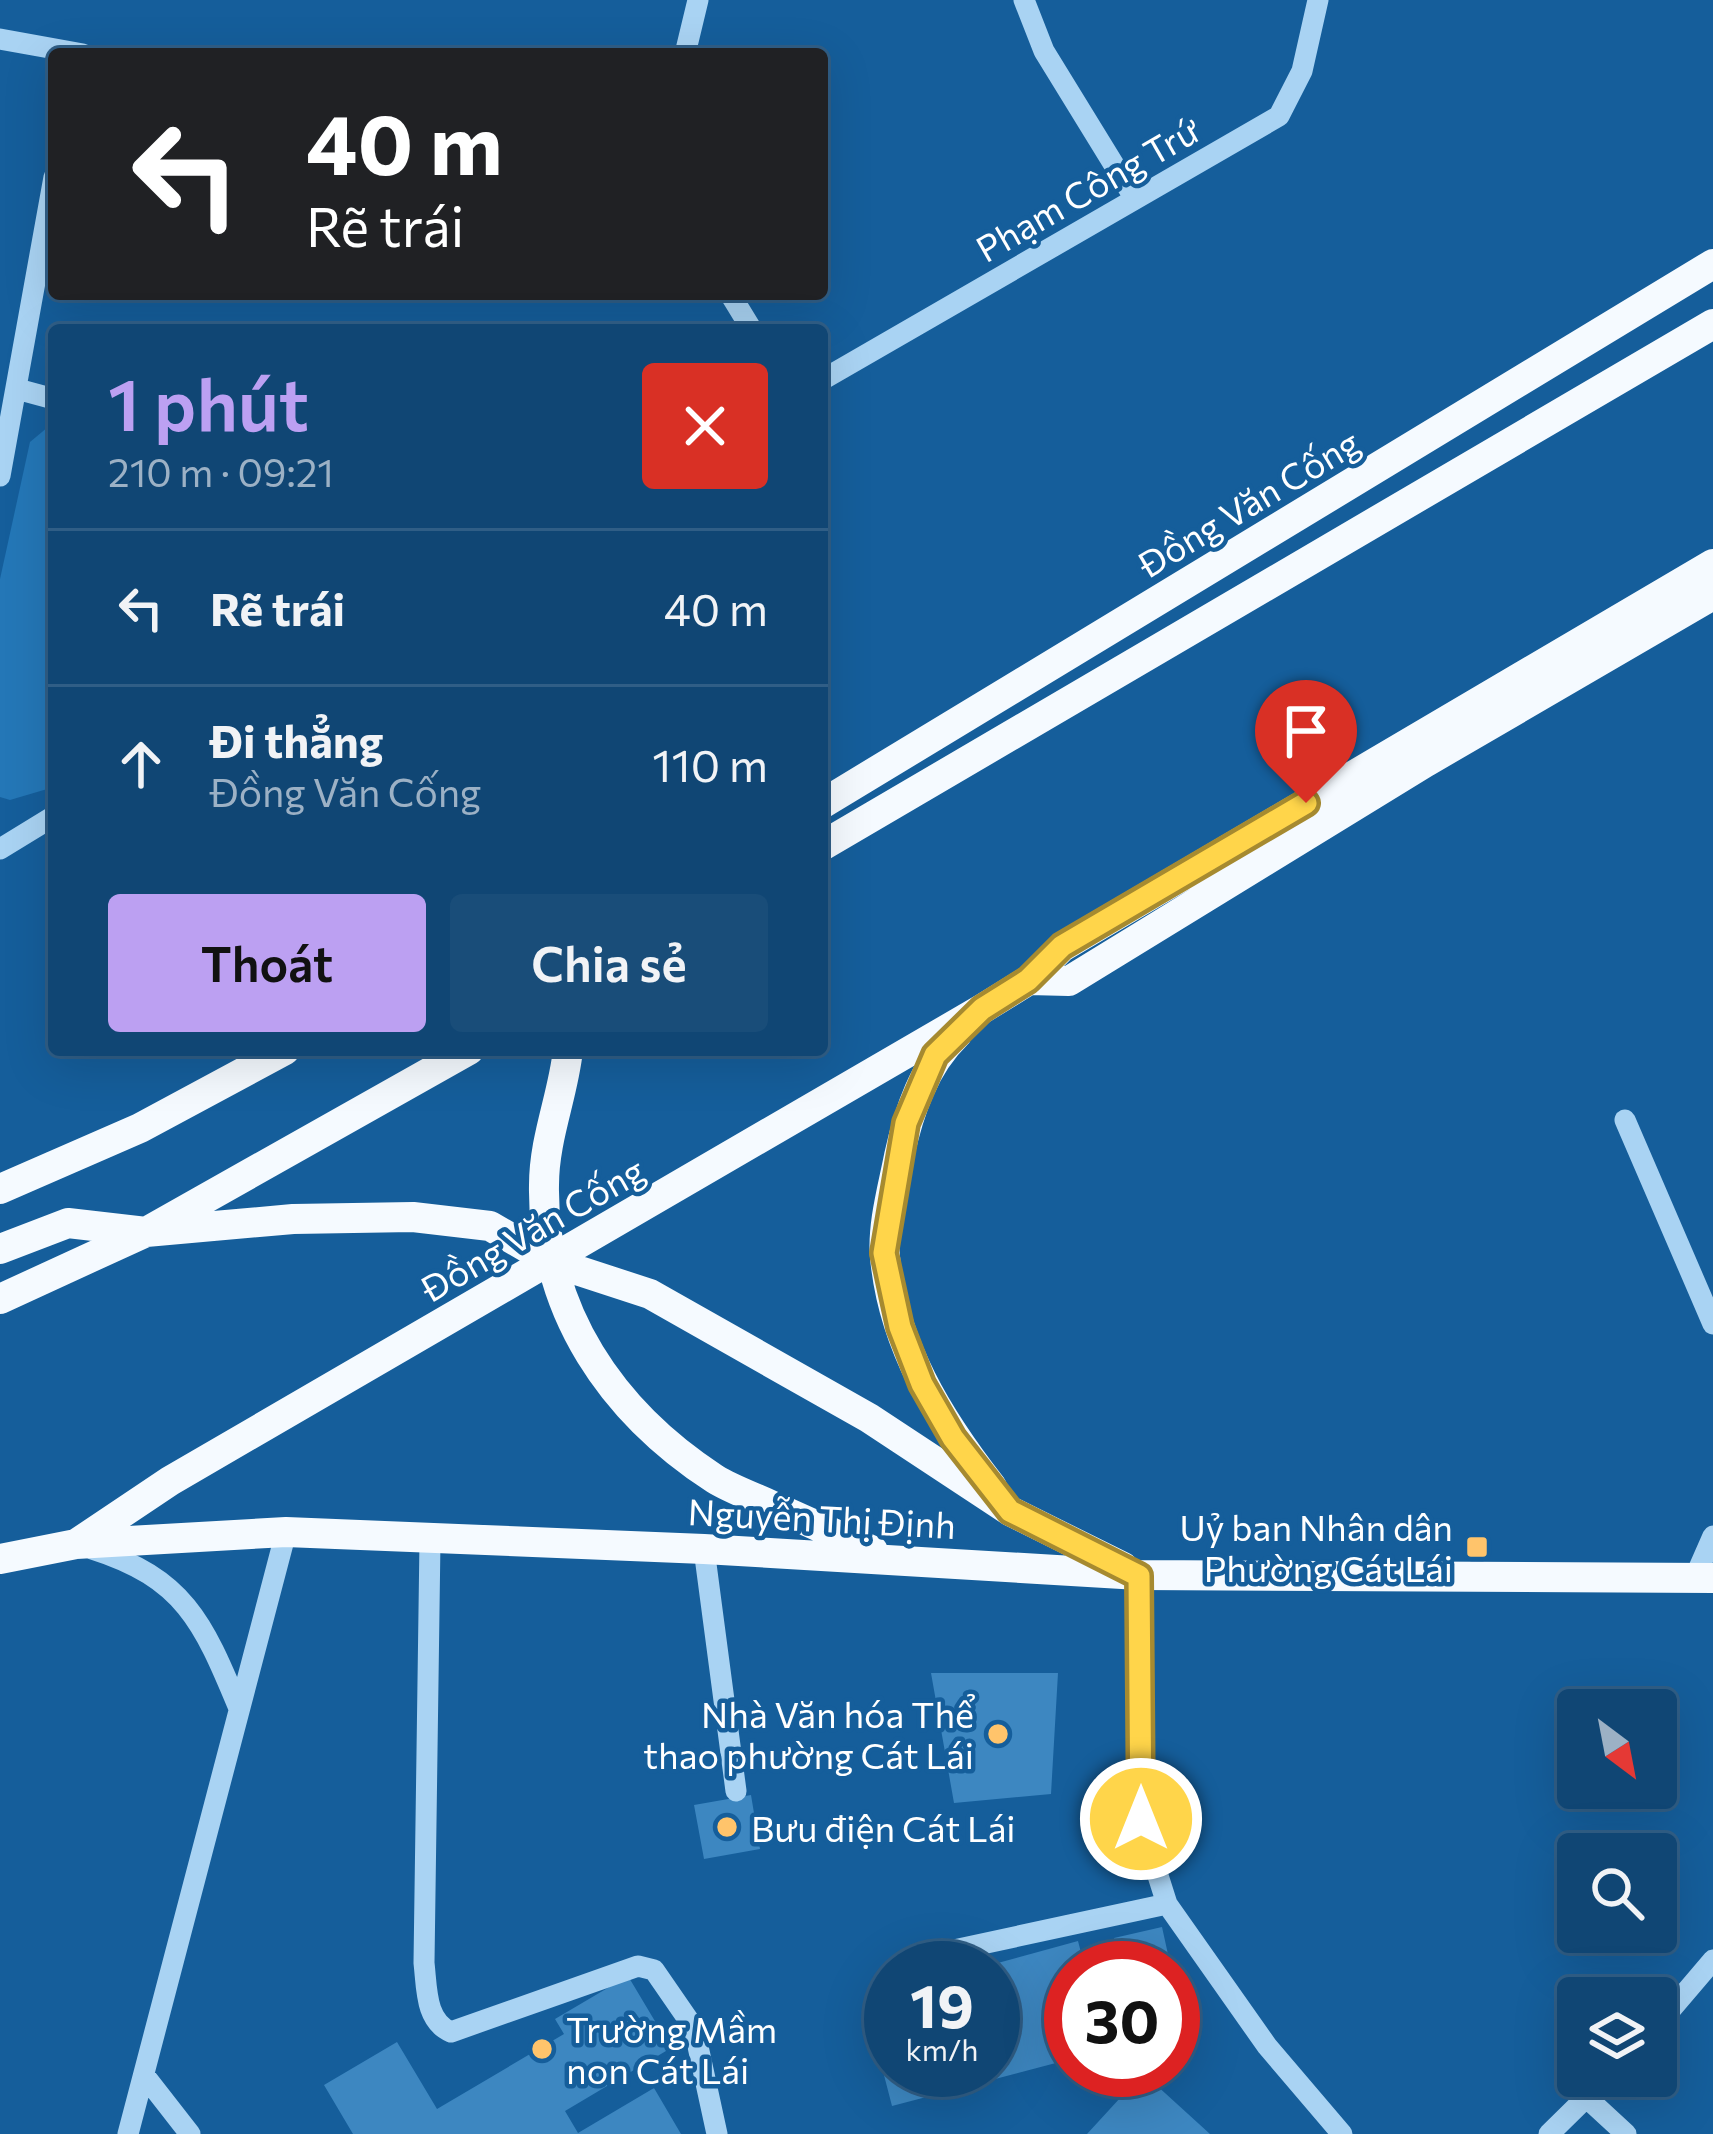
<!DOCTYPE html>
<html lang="vi">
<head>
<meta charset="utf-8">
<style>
  body { margin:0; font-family:Commissioner,sans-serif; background:#194d79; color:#f1f3f6; height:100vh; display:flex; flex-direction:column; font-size:45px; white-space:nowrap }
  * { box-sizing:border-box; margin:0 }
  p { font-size:39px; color:#9cb1c5 }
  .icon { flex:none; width:66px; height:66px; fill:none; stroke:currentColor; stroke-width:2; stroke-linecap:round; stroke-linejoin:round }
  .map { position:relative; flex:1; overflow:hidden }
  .drawer { position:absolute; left:48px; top:324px; width:780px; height:732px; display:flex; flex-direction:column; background:#104674; border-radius:12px; box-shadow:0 12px 48px #0002,0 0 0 3px #305e86 }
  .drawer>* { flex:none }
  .hud { position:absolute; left:48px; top:48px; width:780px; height:252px; border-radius:12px; box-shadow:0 12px 48px #0002,0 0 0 3px #305e86; background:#202124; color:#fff; overflow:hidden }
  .needle { width:78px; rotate:148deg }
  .fabs { position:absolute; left:1557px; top:1689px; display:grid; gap:24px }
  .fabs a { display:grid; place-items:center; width:120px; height:120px; border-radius:12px; background:#104674; box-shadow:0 12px 48px #0002,0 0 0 3px #305e86; font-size:60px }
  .speed { position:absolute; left:864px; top:1941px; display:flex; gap:24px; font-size:60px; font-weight:700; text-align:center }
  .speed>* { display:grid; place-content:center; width:156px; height:156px; border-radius:50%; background:#104674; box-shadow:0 12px 48px #0002,0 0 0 3px #305e86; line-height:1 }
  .speed small { font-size:30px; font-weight:400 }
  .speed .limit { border:18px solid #d22; background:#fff; color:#111 }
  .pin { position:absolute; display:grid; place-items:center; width:102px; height:102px; color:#fff; margin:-123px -51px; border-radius:50% 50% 50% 0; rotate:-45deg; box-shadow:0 0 12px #0007 }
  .pin .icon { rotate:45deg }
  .me { position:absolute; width:132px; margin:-66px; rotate:0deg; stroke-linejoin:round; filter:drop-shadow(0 0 9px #0008) }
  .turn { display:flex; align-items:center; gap:42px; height:252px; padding:0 60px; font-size:54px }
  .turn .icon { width:156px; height:156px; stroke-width:2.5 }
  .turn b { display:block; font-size:84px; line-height:102px }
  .round { display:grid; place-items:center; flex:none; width:126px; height:126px; border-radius:12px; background:#194d79 }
  .head { display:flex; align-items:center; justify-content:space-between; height:204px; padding:0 60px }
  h1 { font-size:72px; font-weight:600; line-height:90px; color:#bca0f2 }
  .button { display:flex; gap:24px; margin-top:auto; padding:24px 60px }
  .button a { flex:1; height:138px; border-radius:12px; background:#bca0f2; color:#111; font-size:48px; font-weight:600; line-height:138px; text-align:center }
  .button a+a { background:#194d79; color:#f1f3f6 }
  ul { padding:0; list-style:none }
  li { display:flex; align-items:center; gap:36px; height:156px; padding:0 60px; border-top:3px solid #305e86 }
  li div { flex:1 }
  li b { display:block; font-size:45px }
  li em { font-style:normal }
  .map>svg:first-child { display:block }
  .green { fill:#2477b7 }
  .building { fill:#3d87c1 }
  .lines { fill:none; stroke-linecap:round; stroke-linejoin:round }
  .minor { stroke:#a9d3f3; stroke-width:21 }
  .major { stroke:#f5faff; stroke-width:30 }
  .route-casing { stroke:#a68a30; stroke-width:30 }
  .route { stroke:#ffd54a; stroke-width:21 }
  .poi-dot { fill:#ffc46b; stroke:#155e9b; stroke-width:4.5 }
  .labels { text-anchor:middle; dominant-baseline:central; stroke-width:9; stroke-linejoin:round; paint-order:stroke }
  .street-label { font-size:36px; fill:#fff; stroke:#155e9b }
  .poi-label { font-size:36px; fill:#fff; stroke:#155e9b; text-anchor:end }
</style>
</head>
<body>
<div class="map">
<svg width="1713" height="2134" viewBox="0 0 1713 2134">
  <rect width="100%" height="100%" fill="#155e9b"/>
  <path class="green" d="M54,422V787L10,800L0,797V579L30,442Z"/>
  <path class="building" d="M931,1673H1058L1051,1794L954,1803Z
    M751,1795L760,1849L704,1859L694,1805Z
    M1162,1927L1171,1968H1121L1114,1938Z
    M1078,1941L1085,1968H1071V2059L892,2106L864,1998L891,1991V2070H993V1968L983,1967Z
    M628,1976L671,2048L565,2111L578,2133L654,2088L681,2134H353L324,2085L397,2042L437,2109L564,2034L555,2019Z
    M1173,1984L1179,2002L1195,1998L1202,2029L1173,2036Z
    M1143,2073L1210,2134H1087Z"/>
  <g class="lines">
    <path class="minor" d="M1024,0L1044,51L1135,199
      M0,39L83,54
      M685,54L698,0
      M730,294L752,330
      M822,380L1279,116L1302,71L1318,0
      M17,389L54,399
      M0,476L54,177
      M0,849L54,816
      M1625,1120L1713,1324
      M430,1540L424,1963C427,1988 425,2021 451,2032L638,1966L654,1970L694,2028L717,2134
      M92,1549C184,1578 203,1622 238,1706
      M704,1549L736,1791
      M1139,1575L1140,1819L1167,1904L1267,2046L1342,2134
      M1695,1577L1713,1536
      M912,1959L1167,1904
      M1656,2027L1713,1960
      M144,2075L190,2134
      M1587,2098L1626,2134
      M128,2134L286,1532
      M1549,2134L1608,2076"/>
    <path class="major" d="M822,804L1713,264
      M822,846L1713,324
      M1029,980L1069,981L1426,762L1713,595
      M957,1034C924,1066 909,1111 899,1156C893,1187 882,1225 885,1257C893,1345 939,1419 992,1487
      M568,1050C563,1096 544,1138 544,1185C542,1311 612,1412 715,1479C733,1490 754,1497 773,1506C807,1521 840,1536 873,1551
      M0,1189L140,1128L285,1050
      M0,1249L68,1223L146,1232L293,1219L413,1217L490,1226L552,1262L650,1294L869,1418L1010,1511L1123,1567
      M0,1299L146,1232L469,1050
      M76,1544L170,1481L982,1009L1029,980L1062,947L1713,564
      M0,1559L76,1544L286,1532L704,1549L1139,1575L1713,1578"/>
  </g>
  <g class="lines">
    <defs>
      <path id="route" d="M1141,1819L1139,1576L1010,1511L953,1438L922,1384L900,1327L884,1253L906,1123L935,1055L982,1009L1028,980L1062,946L1306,803"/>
    </defs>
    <use href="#route" class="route-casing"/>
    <use href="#route" class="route"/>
  </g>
  <g class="poi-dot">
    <rect x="1465" y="1535" width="24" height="24" rx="6"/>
    <circle cx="998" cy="1734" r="12"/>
    <circle cx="727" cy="1827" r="12"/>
    <circle cx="542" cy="2049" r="12"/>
  </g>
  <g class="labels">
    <g class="street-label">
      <text transform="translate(1087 188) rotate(-30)">Phạm Công Trứ</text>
      <text transform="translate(1248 502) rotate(-31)">Đồng Văn Cống</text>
      <text transform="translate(532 1228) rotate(-30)">Đồng Văn Cống</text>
      <text transform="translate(822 1517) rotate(3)">Nguyễn Thị Định</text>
    </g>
    <g class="poi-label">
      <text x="1453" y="1526">Uỷ ban Nhân dân<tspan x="1453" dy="41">Phường Cát Lái</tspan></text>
      <text x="974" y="1713">Nhà Văn hóa Thể<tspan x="974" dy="41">thao phường Cát Lái</tspan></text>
      <text x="751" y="1827" text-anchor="start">Bưu điện Cát Lái</text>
      <text x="566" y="2028" text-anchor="start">Trường Mầm<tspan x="566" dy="41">non Cát Lái</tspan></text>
    </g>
  </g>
</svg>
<div class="fabs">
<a><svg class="needle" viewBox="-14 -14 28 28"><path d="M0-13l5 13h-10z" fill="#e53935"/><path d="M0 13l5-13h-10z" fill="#9cb1c5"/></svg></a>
<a><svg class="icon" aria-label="search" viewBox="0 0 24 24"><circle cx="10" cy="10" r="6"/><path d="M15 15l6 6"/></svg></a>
<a><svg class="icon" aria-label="layers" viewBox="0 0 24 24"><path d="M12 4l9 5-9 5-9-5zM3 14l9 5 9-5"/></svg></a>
</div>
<div class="speed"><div>19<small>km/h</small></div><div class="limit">30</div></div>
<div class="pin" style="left:1306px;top:803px;background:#d93025"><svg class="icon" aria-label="arrive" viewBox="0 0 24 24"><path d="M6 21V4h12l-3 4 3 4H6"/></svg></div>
<svg class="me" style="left:1141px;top:1819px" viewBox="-20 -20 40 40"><circle r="17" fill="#ffd54a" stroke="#fff" stroke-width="3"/><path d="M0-11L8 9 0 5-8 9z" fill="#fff"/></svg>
<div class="hud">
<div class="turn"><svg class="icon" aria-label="left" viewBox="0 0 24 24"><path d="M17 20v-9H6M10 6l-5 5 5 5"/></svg><div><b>40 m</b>Rẽ trái</div></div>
</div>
<section class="drawer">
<div class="head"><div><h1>1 phút</h1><p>210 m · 09:21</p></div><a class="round" style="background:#d93025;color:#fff"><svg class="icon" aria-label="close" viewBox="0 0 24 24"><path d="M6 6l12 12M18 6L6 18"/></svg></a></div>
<ul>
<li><svg class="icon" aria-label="left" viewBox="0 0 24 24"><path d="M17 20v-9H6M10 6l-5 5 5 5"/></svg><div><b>Rẽ trái</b></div><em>40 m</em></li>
<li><svg class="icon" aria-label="ahead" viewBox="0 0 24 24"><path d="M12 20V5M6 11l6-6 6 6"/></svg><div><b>Đi thẳng</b><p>Đồng Văn Cống</p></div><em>110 m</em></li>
</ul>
<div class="button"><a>Thoát</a><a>Chia sẻ</a></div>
</section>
</div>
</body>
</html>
